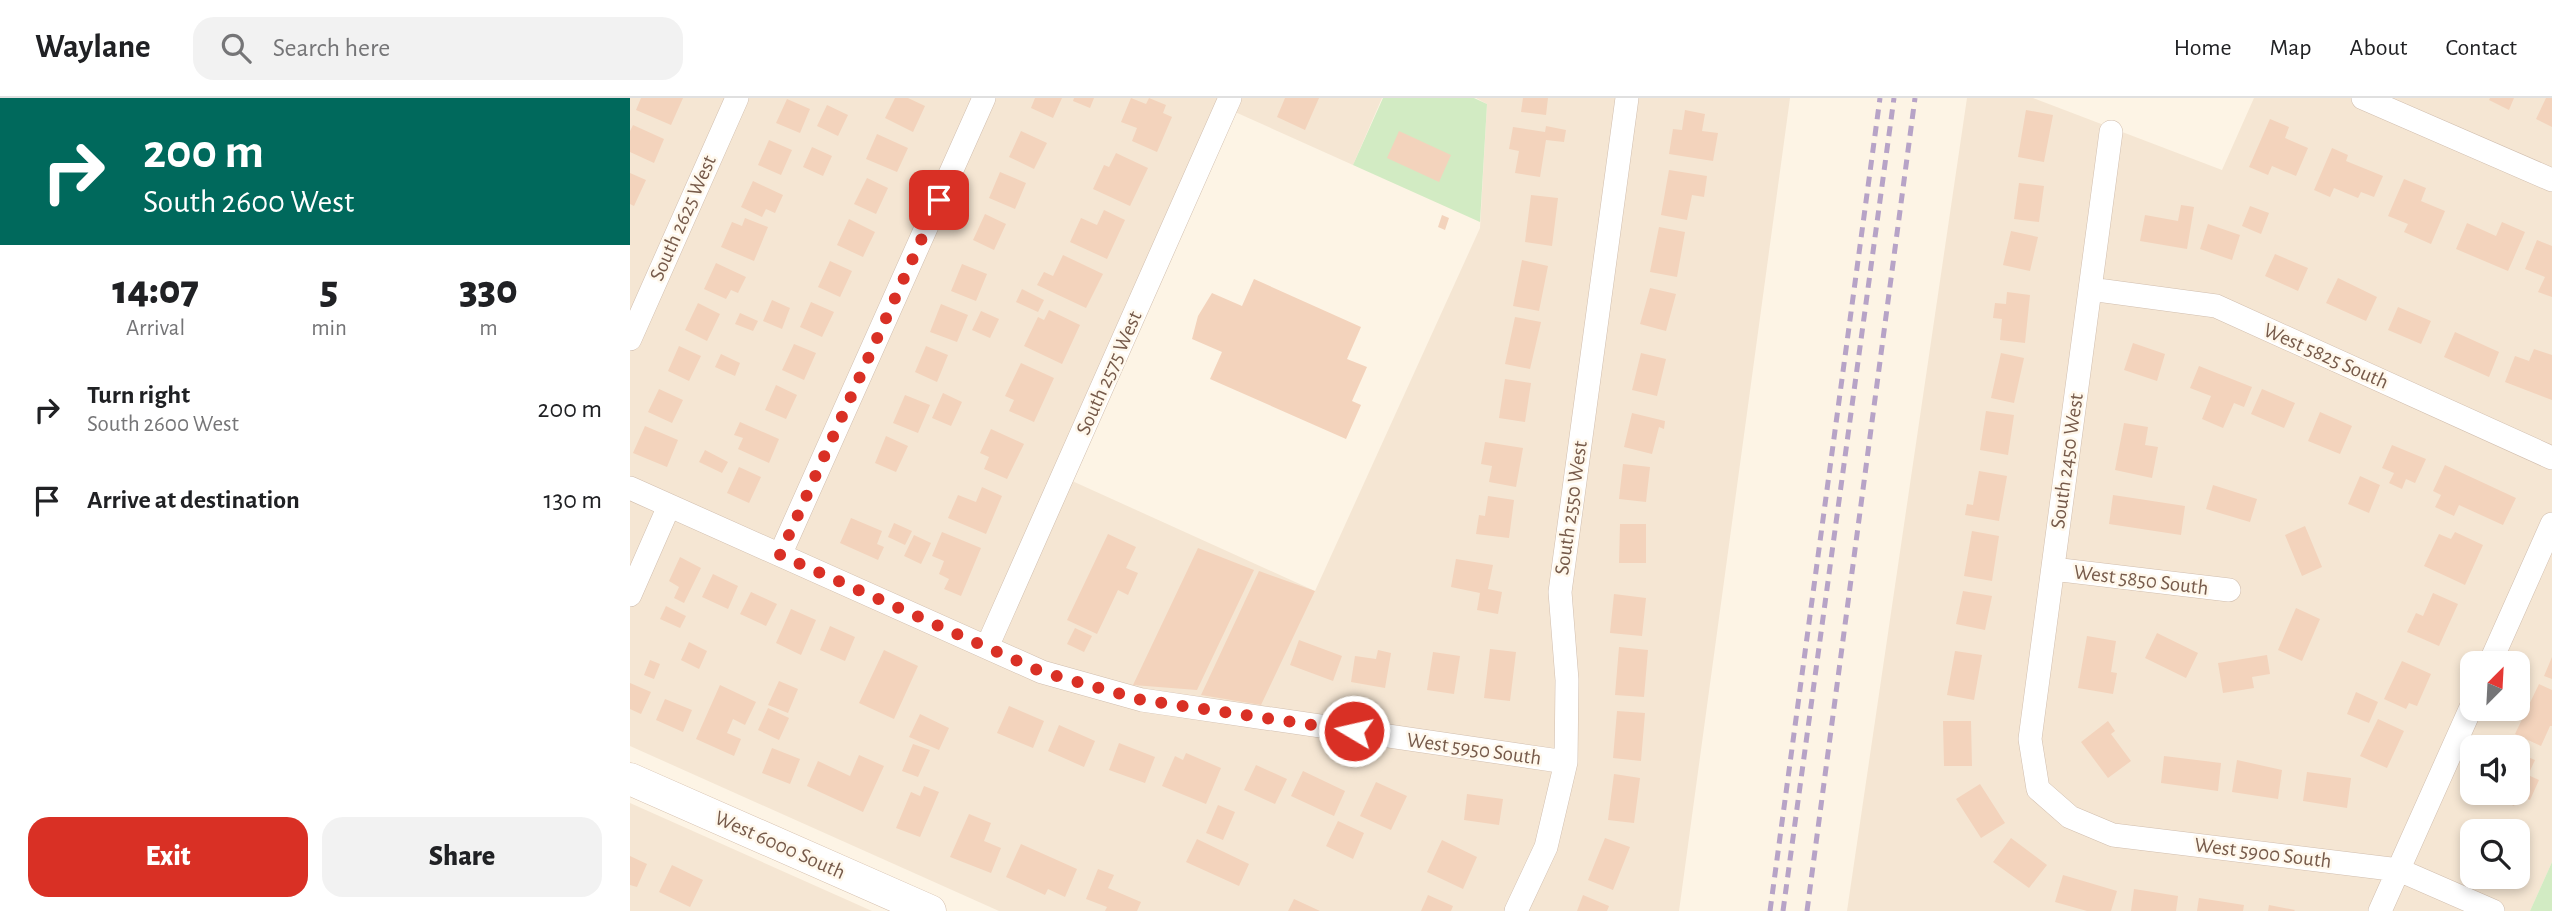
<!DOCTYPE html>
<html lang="en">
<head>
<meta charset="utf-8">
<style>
  body { margin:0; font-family:"Alegreya Sans",sans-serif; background:#f2f2f2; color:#202124; height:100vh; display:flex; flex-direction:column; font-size:26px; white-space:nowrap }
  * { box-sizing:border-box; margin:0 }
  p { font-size:23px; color:#757577 }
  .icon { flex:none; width:38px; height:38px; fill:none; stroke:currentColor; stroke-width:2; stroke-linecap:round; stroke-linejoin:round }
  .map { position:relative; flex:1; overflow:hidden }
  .sheet { display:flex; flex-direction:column; background:#fff; width:630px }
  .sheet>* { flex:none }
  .top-card { background:#00695c; color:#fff; overflow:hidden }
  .needle { width:46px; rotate:24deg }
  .fabs { position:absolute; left:1830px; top:553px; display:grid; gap:14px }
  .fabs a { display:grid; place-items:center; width:70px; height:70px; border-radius:14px; background:#fff; box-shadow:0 4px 10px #0003; font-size:35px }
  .pin { position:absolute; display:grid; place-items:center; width:60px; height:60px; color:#fff; margin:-30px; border-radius:14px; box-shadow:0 4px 10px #0006 }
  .me { position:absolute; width:77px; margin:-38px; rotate:279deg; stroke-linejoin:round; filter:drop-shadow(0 0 5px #0008) }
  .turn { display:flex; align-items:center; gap:24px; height:147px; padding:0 28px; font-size:32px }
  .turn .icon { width:91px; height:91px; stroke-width:2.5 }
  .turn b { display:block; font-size:49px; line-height:60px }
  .eta { display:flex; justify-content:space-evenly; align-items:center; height:119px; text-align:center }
  .eta b { font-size:42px; font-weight:800; line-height:49px }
  .cta { display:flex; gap:14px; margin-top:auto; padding:14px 28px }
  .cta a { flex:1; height:80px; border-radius:21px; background:#d93025; color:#fff; font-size:28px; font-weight:800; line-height:80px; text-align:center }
  .cta a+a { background:#f2f2f2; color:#202124 }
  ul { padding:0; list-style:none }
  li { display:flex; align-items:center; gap:21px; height:91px; padding:0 28px }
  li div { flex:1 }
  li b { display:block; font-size:26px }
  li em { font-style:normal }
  header { display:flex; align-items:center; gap:42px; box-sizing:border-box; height:98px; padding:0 35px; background:#fff; border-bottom:2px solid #e0e0e0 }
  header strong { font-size:33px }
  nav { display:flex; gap:38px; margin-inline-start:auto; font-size:24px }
  .search { width:490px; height:63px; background:#f2f2f2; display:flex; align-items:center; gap:18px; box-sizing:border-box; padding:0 24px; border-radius:21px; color:#757577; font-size:26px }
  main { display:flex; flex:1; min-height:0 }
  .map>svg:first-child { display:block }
  .residential { fill:#f5e6d3; fill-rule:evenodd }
  .green { fill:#d2ebc3 }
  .building { fill:#f3d3bc }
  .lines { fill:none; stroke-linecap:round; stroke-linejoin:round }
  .street-casing { stroke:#d1beae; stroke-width:24 }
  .secondary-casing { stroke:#d4beab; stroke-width:33 }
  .street { stroke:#fff; stroke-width:23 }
  .secondary { stroke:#fff; stroke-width:32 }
  .rail { stroke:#b7a3c7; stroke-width:5; stroke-dasharray:10 7; stroke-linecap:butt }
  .route { stroke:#d93025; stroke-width:12; stroke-dasharray:0 21.6 }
  .labels { text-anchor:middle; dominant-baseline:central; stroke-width:5; stroke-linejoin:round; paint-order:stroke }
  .street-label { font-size:21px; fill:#765a4a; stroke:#fff8ec }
</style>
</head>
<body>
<header>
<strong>Waylane</strong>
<div class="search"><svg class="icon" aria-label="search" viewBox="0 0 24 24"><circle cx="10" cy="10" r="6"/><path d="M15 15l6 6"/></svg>Search here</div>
<nav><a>Home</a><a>Map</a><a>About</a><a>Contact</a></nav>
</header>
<main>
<section class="sheet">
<div class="top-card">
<div class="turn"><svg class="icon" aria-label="right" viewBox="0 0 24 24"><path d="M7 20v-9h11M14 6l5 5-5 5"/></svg><div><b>200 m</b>South 2600 West</div></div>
</div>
<div class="eta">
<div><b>14:07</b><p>Arrival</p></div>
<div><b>5</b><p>min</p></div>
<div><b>330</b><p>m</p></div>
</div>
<ul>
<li><svg class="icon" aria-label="right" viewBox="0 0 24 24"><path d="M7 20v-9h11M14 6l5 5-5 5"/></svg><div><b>Turn right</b><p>South 2600 West</p></div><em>200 m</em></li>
<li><svg class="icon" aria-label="arrive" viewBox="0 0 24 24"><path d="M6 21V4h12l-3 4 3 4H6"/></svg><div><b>Arrive at destination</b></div><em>130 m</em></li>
</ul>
<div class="cta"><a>Exit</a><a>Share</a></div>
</section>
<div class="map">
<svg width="1922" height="813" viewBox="0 0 1922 813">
  <rect width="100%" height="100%" fill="#fdf4e5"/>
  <path class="residential" d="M0,0H752L723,67L605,14L440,382L685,493L850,130L857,6L846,0H1160L1049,813H369L0,648Z
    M1337,0H1403L1592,72L1624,0H1922V764L1900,813H1217ZM1843,565H1888V611H1843ZM1843,649H1888V695H1843ZM1843,733H1888V779H1843Z
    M0,705L242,813H0Z"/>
  <path class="green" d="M753,0H844L857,6L850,124L723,67Z
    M1922,764V813H1900Z"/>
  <path class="building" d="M11,0H53L41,27L6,12Z
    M265,0H278L295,8L283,34L255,20Z
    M405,0H432L423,20L401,10Z
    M444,0H464L460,10L443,3Z
    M501,0L516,6L519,0L536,7L533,15L542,19L527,54L502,43L507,30L491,24Z
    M655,0H689L675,32L647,19Z
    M893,0H918L916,17L891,14Z
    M1860,0H1884L1879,12L1859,2Z
    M1916,0H1922V29L1906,21Z
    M157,1L180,11L170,35L146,25Z
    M197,7L218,17L208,38L187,28Z
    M1055,12L1075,16L1072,33L1088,35L1083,63L1039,56L1043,31L1052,32Z
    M1396,12L1423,17L1414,64L1388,59Z
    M1640,21L1659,29L1655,40L1678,50L1666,78L1642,68L1638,77L1619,69Z
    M3,27L34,41L24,65L0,54V33Z
    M916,28L936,32L934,44L916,42L910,79L885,75L889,53L879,51L883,29L915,34Z
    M391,33L417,45L404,71L379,59Z
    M769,33L821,57L809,84L757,60Z
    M247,36L278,50L267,74L236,61Z
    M139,42L162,52L151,77L128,67Z
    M182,49L202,58L193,78L173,69Z
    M1702,50L1718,57L1716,63L1753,78L1744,99L1731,94L1728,100L1704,90L1700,99L1684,92Z
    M486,55L518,70L500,108L463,91L474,67L479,69Z
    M1039,72L1077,78L1074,99L1062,97L1057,122L1031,117Z
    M370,74L396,85L385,111L359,100Z
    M0,75L16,82L4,108L0,106Z
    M237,80L258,90L246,116L224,106Z
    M1774,81L1796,90L1791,103L1815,113L1801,146L1774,134L1778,126L1758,118Z
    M123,83L153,97L145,115L136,111L132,119L111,109Z
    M1389,85L1414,88L1409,124L1384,121Z
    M901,97L928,100L922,148L895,144Z
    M1551,107L1564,109L1557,151L1510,143L1515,117L1548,123Z
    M1620,108L1639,115L1631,136L1612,128Z
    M474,112L495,122L477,161L440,144L451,120L467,127Z
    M355,116L376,126L364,152L343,142Z
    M812,117L819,120L815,132L808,129Z
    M115,120L138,129L124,163L91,149L102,124L112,128Z
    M219,121L245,134L233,159L207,147Z
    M1872,124L1895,134L1878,173L1826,151L1837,125L1866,138Z
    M1578,126L1610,137L1602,162L1570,151Z
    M1029,129L1055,134L1047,179L1020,174Z
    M1381,133L1408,139L1400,173L1373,167Z
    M1907,142L1922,148V199L1908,194L1915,179L1895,171Z
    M1645,156L1678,170L1668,193L1635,178Z
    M433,157L473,176L456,210L407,187L414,174L423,178Z
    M892,162L918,168L909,213L883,208Z
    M200,163L222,173L210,199L188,189Z
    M86,165L116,179L108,195L101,192L96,201L74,191Z
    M332,166L357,176L346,203L321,193Z
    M1708,180L1747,199L1736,223L1696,205Z
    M624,181L731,229L717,261L737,269L722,303L731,307L716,341L580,281L592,254L562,241L568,218L582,195L612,208Z
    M1020,190L1046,196L1036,233L1010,226Z
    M392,191L414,202L408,214L386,204Z
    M1377,194L1400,197L1395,245L1370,242L1372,221L1363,220L1365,205L1376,206Z
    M142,202L160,210L152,231L133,223Z
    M181,204L204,214L192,239L170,229Z
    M68,205L90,216L77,243L55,232Z
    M311,206L338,217L327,244L300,234Z
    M1768,209L1801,223L1791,246L1758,232Z
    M419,212L450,227L432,266L394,248L408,219L414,222Z
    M351,213L369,221L360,240L342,232Z
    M110,215L128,223L123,233L105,226Z
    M885,219L911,224L900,271L875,266Z
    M1825,234L1869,254L1859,279L1814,259Z
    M1503,245L1535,256L1527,283L1494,272Z
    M164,246L186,255L174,282L152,272Z
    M49,248L71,258L59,283L38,273Z
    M296,248L318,257L307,284L285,274Z
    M1904,251L1922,257V302L1875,284L1885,258L1899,263Z
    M1011,255L1036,261L1027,298L1002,292Z
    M1371,255L1394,260L1384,305L1361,300Z
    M91,256L110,265L105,278L85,269Z
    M391,265L424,280L404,324L379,313L384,302L375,298Z
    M1569,268L1622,289L1614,309L1604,305L1593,330L1572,321L1581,298L1560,290Z
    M875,281L901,285L895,324L869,320Z
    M146,287L167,297L156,321L135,312Z
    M29,291L53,302L42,325L18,314Z
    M1632,291L1665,305L1654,330L1621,316Z
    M313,295L332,304L321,328L302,320Z
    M275,297L300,307L288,335L263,325Z
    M1356,313L1384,317L1378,357L1350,352Z
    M1690,314L1722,328L1710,356L1678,343Z
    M1002,315L1035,323L1034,331L1029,329L1022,356L994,349Z
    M110,324L149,341L139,365L108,351L113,340L104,337Z
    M1494,325L1518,329L1515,347L1528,349L1522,380L1485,372Z
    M15,328L48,342L37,369L3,355Z
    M361,331L394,346L377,381L354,371L359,359L350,355Z
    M256,338L278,348L266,374L245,365Z
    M855,344L893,350L886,389L859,384L862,368L851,366Z
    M1762,347L1796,361L1785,385L1776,381L1772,391L1759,385L1764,375L1752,370Z
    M75,352L98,364L92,375L69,364Z
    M993,366L1020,369L1016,404L989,401Z
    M1815,367L1886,400L1873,427L1829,407L1824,418L1805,409L1811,397L1803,393Z
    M109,369L131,379L119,405L97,395Z
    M1349,373L1377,378L1369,423L1335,417L1337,406L1343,407Z
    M1730,378L1750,387L1739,415L1718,406Z
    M1583,387L1627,401L1620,424L1576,411Z
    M352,389L372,398L356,436L318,420L328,397L346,404Z
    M1483,397L1555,408L1551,437L1479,426Z
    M858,398L884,402L879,440L846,436L849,417L855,418Z
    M221,420L252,433L247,446L254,449L248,462L210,445Z
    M264,425L282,433L275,447L258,439Z
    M990,426H1016V465H989Z
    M1675,428L1692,469L1672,478L1655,437Z
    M1342,433L1369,438L1362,483L1334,478Z
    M312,434L351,450L331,498L314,491L319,481L309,476L314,463L302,458Z
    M1825,434L1853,447L1835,487L1794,468L1809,436L1821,441Z
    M478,436L506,449L496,470L508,475L498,497L488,492L467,536L437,522Z
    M284,437L301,445L291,466L274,458Z
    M568,450L624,472L567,592L503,587Z
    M50,459L71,470L54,505L44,500L49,489L39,483Z
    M826,461L863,467L858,491L872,494L868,516L847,512L850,495L821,489Z
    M629,473L685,493L631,607L571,597Z
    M83,476L108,488L98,511L72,499Z
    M1333,493L1362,498L1355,532L1326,526Z
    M121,494L147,506L136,528L110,516Z
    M1803,495L1828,506L1809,548L1777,534L1786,515L1793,518Z
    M984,496L1016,500L1012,538L980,535Z
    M36,508L56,518L50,530L30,521Z
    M1666,510L1690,521L1672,563L1648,552Z
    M161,511L186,522L171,557L146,545Z
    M200,528L225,539L215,563L190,552Z
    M445,530L462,538L454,554L437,546Z
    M1527,535L1568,555L1556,580L1515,560Z
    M1457,538L1486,543L1481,574L1487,575L1483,596L1448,590Z
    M669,542L712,558L703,583L660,567Z
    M59,544L77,553L69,571L51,562Z
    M989,549L1018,552L1014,599L985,597Z
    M860,551L886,554L880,603L854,600Z
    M254,552L288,568L264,621L229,605Z
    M748,552L761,555L755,590L721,584L725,558L746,561Z
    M1325,553L1352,557L1344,602L1317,597Z
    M803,554L830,558L824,596L797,592Z
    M1637,557L1640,576L1622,579L1624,590L1593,595L1588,565Z
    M1922,559V581L1914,578Z
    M20,562L30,566L24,581L14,577Z
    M1772,563L1801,576L1787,608L1779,605L1776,611L1754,601Z
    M149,583L168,591L158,615L138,607Z
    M0,585L21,594L11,616L0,611Z
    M1909,586L1922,592V628H1920L1911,648L1885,636Z
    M90,587L126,604L115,627L103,621L97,635L111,641L104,658L66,641Z
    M1726,594L1748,604L1739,625L1717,616Z
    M35,601L62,612L53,634L26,622Z
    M379,608L414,623L403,650L367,635Z
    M138,610L159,620L149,642L128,632Z
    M987,613L1015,615L1011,663L983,660Z
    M290,616L319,630L309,652L279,639Z
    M1748,621L1774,633L1757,670L1730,658Z
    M1313,623H1341L1342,668H1314Z
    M1478,623L1485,633L1481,636L1501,663L1478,680L1451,644Z
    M429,627L465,643L454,669L418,653Z
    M489,645L525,659L515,685L479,672Z
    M283,646L300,652L288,679L272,673Z
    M142,650L170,661L160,686L132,675Z
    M556,655L591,670L576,706L532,688L545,658L553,662Z
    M1888,655L1905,662L1898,677L1909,682L1900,702L1889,698L1884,708L1854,695H1888Z
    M229,657L254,668L233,714L177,688L188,663L220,678Z
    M1534,658L1591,665L1588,693L1531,685Z
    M1607,662L1652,672L1648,701L1602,694Z
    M626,667L657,681L645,706L614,692Z
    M673,673L715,693L704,718L661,698Z
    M1677,674L1721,680L1717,710L1673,703Z
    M984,676L1010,680L1004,725L978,722Z
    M746,684L777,698L761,732L730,718Z
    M1350,686L1375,725L1351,740L1326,701Z
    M294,688L309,694L290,739L266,730L281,694L290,698Z
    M837,696L873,701L869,727L834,722Z
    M588,707L605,714L593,742L576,735Z
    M339,716L361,725L354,743L371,750L361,775L320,759Z
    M1849,722L1872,733H1844Z
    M708,723L734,735L723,761L696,748Z
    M975,740L1000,749L983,792L958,782Z
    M1381,740L1417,767L1399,790L1363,764Z
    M567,741L619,766L609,788L556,764Z
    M812,742L847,759L833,791L797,774Z
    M391,746L447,771L435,799L418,791L415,797L376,779Z
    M0,758L17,766L7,789L0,787Z
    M42,767L73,782L60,809L29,794Z
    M468,771L484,777L478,790L511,804L507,813H475L477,809L456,801Z
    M1433,777L1487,793L1481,813H1457L1425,804Z
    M1504,791L1548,798L1546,813H1501Z
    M798,797L823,808L821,813H791Z
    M953,797L979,808L977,813H947Z
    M1569,800L1614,807L1613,813H1567Z
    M664,801L690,813H658Z
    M1639,807L1665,812L1664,813H1638Z"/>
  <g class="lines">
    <defs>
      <path id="street" d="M1733,0L1922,82
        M1481,34L1400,641L1408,691L1440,719L1483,737L1769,772L1863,813
        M1460,191L1586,208L1922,360
        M0,241L107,0
        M0,390L412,574L512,602L936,664
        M150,457L354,0
        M1423,471L1599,492
        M0,497L39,408
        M357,549L600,0
        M1860,565L1922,426
        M886,813L916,749L936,664L937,582L930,494L997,0
        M1750,813L1843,605"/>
      <path id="secondary" d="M0,681L300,813"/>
    </defs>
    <use href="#street" class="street-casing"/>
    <use href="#secondary" class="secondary-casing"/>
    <use href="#street" class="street"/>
    <use href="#secondary" class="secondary"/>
    <path class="rail" d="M1140,813L1250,0
      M1153,813L1264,0
      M1177,813L1285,0"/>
  </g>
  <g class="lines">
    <path class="route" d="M309,102L150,457L412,574L512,602L724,633"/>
  </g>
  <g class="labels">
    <g class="street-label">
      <text transform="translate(53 120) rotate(-66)">South 2625 West</text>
      <text transform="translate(1696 258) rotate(24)">West 5825 South</text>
      <text transform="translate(479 275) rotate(-66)">South 2575 West</text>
      <text transform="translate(1437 363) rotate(-82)">South 2450 West</text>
      <text transform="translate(941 410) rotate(-82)">South 2550 West</text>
      <text transform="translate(1511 482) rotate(7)">West 5850 South</text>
      <text transform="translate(844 651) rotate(8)">West 5950 South</text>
      <text transform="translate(150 747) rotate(24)">West 6000 South</text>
      <text transform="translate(1633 755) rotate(7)">West 5900 South</text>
    </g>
  </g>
</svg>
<div class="fabs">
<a><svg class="needle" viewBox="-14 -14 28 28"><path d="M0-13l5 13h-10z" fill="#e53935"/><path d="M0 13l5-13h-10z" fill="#757577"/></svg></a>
<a><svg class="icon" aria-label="sound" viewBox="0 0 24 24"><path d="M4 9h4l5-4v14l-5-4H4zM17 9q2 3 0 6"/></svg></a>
<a><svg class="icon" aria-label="search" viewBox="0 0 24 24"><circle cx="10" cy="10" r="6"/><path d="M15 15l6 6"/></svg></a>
</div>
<div class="pin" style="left:309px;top:102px;background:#d93025"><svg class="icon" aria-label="arrive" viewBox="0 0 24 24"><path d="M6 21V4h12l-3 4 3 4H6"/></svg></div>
<svg class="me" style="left:724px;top:633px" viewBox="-20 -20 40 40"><circle r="17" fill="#d93025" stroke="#fff" stroke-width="3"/><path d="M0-11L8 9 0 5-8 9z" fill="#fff"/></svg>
</div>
</main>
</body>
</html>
